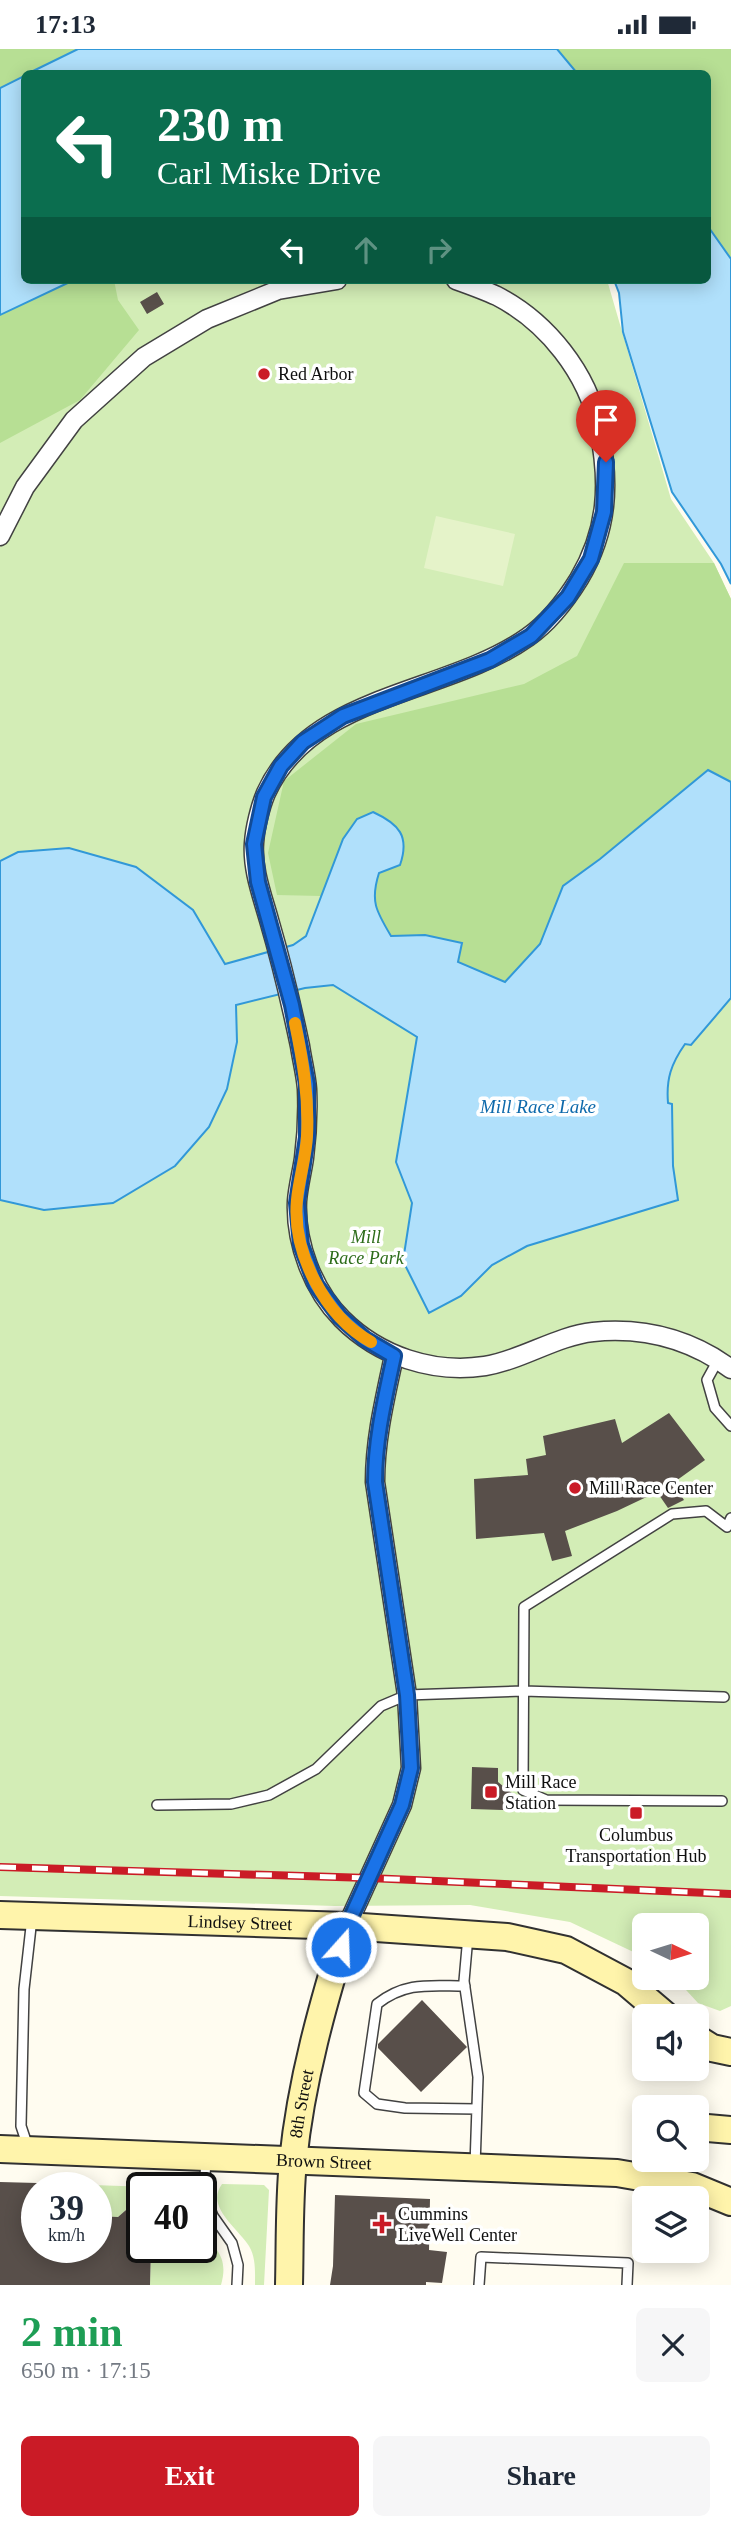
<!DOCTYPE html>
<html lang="en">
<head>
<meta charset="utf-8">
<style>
  body { margin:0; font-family:Georgia,serif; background:#f6f6f7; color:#1f2937; height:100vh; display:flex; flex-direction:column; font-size:26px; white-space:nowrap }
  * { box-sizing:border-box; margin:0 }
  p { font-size:23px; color:#747a83 }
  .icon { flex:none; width:38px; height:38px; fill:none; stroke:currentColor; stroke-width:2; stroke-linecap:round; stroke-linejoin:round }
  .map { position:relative; height:2236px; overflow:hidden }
  .side { display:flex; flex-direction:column; background:#fff; flex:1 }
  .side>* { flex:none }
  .guide { position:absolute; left:21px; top:21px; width:690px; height:214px; border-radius:10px; box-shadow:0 4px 18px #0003; background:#0b6e4f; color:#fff; overflow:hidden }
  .needle { width:46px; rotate:94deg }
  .buttons { position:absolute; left:632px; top:1864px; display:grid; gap:14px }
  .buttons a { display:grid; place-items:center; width:77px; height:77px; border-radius:10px; background:#fff; box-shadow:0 4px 18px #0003; font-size:35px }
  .speed { position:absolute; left:21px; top:2123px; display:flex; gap:14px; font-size:35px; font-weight:700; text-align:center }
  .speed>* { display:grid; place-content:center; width:91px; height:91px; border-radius:50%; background:#fff; box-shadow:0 4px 18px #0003; line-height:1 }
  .speed small { font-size:18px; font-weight:400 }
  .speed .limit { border:4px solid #111; border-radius:10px; background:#fff; color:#111 }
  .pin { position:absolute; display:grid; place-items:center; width:60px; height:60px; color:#fff; margin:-72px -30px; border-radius:50% 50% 50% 0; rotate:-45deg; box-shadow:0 0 7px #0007 }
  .pin .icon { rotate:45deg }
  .me { position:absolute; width:77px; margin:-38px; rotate:20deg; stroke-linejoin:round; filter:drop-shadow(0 0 5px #0008) }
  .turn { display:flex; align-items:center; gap:24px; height:147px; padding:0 21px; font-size:32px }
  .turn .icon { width:91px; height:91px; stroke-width:2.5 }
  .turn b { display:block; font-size:49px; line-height:60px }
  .lanes { display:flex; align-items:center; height:66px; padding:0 21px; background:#0003; justify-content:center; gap:35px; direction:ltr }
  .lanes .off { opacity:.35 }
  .round { display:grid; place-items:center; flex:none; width:74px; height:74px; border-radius:10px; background:#f6f6f7 }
  .overview { display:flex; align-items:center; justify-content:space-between; height:119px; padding:0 21px }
  h1 { font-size:42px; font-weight:700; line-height:52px; color:#1e9e55 }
  .cta { display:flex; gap:14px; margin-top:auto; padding:14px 21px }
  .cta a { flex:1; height:80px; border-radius:10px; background:#ca1b26; color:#fff; font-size:28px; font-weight:700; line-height:80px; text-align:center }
  .cta a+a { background:#f6f6f7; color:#1f2937 }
  .status { display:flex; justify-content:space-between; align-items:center; height:49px; padding:0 35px; background:#fff; direction:ltr }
  .status svg { height:19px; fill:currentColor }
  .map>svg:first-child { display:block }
  .green { fill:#d3edb6 }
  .forest { fill:#b7df94 }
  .pitch { fill:#e5f3c9 }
  .water { fill:#b0e0fb; stroke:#3198d8; stroke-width:2 }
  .building { fill:#584f4a }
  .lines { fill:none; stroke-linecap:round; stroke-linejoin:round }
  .lane-casing { stroke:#424242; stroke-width:12 }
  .street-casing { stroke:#424242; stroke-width:21 }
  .secondary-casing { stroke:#313131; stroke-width:30 }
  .lane { stroke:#fff; stroke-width:9 }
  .street { stroke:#fff; stroke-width:18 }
  .secondary { stroke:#fff4ab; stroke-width:26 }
  .rail-casing { stroke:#ca1b26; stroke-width:8 }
  .rail { stroke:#fff; stroke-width:5; stroke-dasharray:16; stroke-linecap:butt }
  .route-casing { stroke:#114b97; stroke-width:18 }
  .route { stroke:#1a73e8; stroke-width:12 }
  .slow { stroke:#f59e0b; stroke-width:12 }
  .poi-dot { fill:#ca1b26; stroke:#fff; stroke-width:2.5 }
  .labels { text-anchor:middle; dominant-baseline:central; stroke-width:7; stroke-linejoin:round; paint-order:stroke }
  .poi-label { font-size:18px; fill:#0f0f0f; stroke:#fff; text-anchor:start }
  .park-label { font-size:18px; font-style:italic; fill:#2c6c19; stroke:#fff }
  .street-label { font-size:18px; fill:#0f0f0f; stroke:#fff }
  .water-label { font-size:19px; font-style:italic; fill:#0d69ab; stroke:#fff }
</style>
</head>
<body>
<div class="status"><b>17:13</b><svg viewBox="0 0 49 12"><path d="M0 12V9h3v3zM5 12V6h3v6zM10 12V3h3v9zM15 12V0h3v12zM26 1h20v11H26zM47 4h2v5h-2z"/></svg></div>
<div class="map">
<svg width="731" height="2236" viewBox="0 0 731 2236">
  <rect width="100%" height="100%" fill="#fffcf0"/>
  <path class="green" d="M87,231H607L671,450L714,514L731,550V1957L720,1962L698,1954L675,1929L696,1928V1876H644V1908L570,1873L470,1856L335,1857L0,1847V272Z
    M63,2135L151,2138H142V2147L118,2168L96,2167V2138H63Z
    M222,2135L264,2136L269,2141L264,2236H255C255,2222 256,2209 249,2197C238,2179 205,2158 222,2135Z
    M201,2180C216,2201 229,2208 221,2236H150L151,2198H201Z"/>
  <path class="forest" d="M0,0H78L29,24H24V27L0,39Z
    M557,0H731V210L707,176V24H577Z
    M74,231H114L118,251L139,281L80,351L0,394V266Z
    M624,514H714L731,550V733L708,721L600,810L563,837L540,895L505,933L458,913L462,895L425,886L391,887C376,862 370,852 379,824L400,816L343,790L321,847L277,846L268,804L284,732L356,675L524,635L577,607Z"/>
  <path class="pitch" d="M436,467L515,485L503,537L424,519Z"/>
  <path class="water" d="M78,0H557L577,24H29Z
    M24,27V231H74L0,266V39Z
    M707,176L731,210V535L721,515L672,443L623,283L619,244L614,231H707Z
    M708,721L731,733V949L691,996L685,995C671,1015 666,1030 668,1054L672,1055L673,1117L678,1151L527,1197L492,1216L461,1247L429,1264L403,1212L412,1154L396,1113L417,988L333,936L305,939L236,956L237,993L227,1040L209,1078L175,1117L113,1154L44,1161L0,1151V812L18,803L69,799L136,818L193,861L225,915L293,896L306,887L343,790L357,770L373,763C399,775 410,787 400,816L379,824C370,852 376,862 391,887L425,886L462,894L458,913L505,933L540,895L563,837L600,810Z"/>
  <path class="building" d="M157,243L164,255L147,265L140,253Z
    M669,1364L705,1411L673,1434L684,1451L668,1459L657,1443L617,1462L565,1482L572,1507L552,1512L544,1484L476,1490L474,1430L528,1426L526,1410L546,1406L543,1387L615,1370L622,1394Z
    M472,1718L498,1719V1733L534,1762L471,1760Z
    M422,1951L467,1998L421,2043L378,1999V1995Z
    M0,2133L37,2134V2198H96V2167L118,2168L142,2147V2198H151L150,2236H0Z
    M335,2146L430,2150L429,2201L447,2203L442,2234L426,2233V2236H330L333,2217Z"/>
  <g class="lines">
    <defs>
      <path id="lane" d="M718,1311L707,1331L715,1359L731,1377
        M722,1752L546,1751L523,1741L524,1558L672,1465L706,1462L727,1478L731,1469
        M157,1756L231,1755L269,1746L316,1720L381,1657L407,1646L523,1642L724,1648
        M468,1887L464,1932L478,2028L475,2117
        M465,1937C431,1937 406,1932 377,1955L364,2044L377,2055L405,2059L477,2060
        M28,2098L21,2077L24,1940L32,1869
        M206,2110L204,2145L213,2167L232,2194L238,2216L237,2236
        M479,2236L481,2208L628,2214L627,2236"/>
      <path id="street" d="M456,231C470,236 484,241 497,247C547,273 588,324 599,380C610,435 608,481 579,530C566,551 548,574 528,588C446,646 311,644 266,744C260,758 255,779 254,794C252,820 262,846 269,871C281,912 291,954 300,997C302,1011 306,1026 307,1040C308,1063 307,1086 304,1109C302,1123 298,1138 297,1152C295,1194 313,1241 342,1270C379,1307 433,1325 485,1317C522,1311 556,1287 593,1283C643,1278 690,1290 731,1320
        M0,487L25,438L74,371L144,308L207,270L278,241L337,231
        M347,1877L402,1756L411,1719L407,1646L375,1433C375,1390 385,1349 394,1307"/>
      <g id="secondary">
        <path id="s1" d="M0,1866L347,1877L507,1888L566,1901L626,1933L666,1967"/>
        <path d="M696,1989L712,1999L731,2003"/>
        <path d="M696,2078L731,2081"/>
        <path id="s2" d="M0,2100L617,2124L692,2137L731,2153"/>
        <path id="s3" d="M289,2236C290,2195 289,2153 293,2112C301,2032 323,1954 347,1877"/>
      </g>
    </defs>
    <use href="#lane" class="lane-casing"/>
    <use href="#street" class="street-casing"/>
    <use href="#secondary" class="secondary-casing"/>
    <use href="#lane" class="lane"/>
    <use href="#street" class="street"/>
    <use href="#secondary" class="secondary"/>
    <defs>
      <path id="rail" d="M0,1818L369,1829L731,1845"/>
    </defs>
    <use href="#rail" class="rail-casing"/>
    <use href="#rail" class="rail"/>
  </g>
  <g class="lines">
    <defs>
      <path id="route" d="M341,1898L347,1877L402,1756L411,1719L407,1646L375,1433C375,1390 385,1349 394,1307L365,1290L340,1268L316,1236L301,1196L297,1154L307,1088V1035L292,956L258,833L254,795L264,748L281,717L303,693L343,667L490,611L531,587L568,548L591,510L604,463L606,413"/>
    </defs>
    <use href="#route" class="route-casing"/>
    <use href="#route" class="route"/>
    <path class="slow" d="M295,974C303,1012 309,1048 307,1087C306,1108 299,1130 297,1151C292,1204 325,1267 371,1293"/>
  </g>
  <g class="poi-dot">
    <circle cx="264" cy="325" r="7"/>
    <circle cx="575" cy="1439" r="7"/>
    <rect x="484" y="1736" width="14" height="14" rx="3.5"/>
    <rect x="629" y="1757" width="14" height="14" rx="3.5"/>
    <path d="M378.5 2164.5h7v7h7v7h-7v7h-7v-7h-7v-7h7z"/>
  </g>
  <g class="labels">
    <g class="poi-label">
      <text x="278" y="325">Red Arbor</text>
      <text x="589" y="1439">Mill Race Center</text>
      <text x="505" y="1733">Mill Race<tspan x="505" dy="21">Station</tspan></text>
      <text x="636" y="1786" text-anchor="middle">Columbus<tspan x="636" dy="21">Transportation Hub</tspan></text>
      <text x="398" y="2165">Cummins<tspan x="398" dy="21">LiveWell Center</tspan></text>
    </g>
    <g class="park-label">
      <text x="366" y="1188">Mill<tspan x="366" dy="21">Race Park</tspan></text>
    </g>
    <g class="street-label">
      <text stroke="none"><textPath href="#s1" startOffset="240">Lindsey Street</textPath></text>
      <text stroke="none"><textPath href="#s3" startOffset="182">8th Street</textPath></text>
      <text stroke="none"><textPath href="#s2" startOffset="324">Brown Street</textPath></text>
    </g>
    <g class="water-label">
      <text x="538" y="1057">Mill Race Lake</text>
    </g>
  </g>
</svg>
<div class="buttons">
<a><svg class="needle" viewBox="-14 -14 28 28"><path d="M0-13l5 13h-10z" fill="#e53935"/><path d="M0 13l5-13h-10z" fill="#747a83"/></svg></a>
<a><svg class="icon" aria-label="sound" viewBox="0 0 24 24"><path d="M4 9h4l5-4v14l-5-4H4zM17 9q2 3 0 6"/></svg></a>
<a><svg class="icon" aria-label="search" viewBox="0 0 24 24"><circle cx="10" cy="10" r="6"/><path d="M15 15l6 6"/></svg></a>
<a><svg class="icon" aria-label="layers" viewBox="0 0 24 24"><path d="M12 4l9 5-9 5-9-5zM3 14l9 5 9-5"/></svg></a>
</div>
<div class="speed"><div>39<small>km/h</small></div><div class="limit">40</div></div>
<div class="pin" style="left:606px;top:413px;background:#d93025"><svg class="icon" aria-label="arrive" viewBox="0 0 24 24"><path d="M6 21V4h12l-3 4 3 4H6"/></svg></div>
<svg class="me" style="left:341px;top:1898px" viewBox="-20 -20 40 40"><circle r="17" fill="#1a73e8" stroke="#fff" stroke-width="3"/><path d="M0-11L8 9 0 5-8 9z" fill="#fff"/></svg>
<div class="guide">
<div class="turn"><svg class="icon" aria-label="left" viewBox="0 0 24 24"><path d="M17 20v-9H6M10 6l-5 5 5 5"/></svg><div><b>230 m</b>Carl Miske Drive</div></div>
<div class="lanes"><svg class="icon" aria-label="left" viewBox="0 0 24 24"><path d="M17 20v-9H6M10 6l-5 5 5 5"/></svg><svg class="icon off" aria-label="ahead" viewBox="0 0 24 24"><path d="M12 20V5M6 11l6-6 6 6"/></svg><svg class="icon off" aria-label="right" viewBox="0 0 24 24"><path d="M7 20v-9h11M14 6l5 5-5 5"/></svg></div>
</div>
</div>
<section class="side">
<div class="overview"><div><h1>2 min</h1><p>650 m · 17:15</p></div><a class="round"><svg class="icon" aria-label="close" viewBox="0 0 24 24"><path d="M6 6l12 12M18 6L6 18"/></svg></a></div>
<div class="cta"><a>Exit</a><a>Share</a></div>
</section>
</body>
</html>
